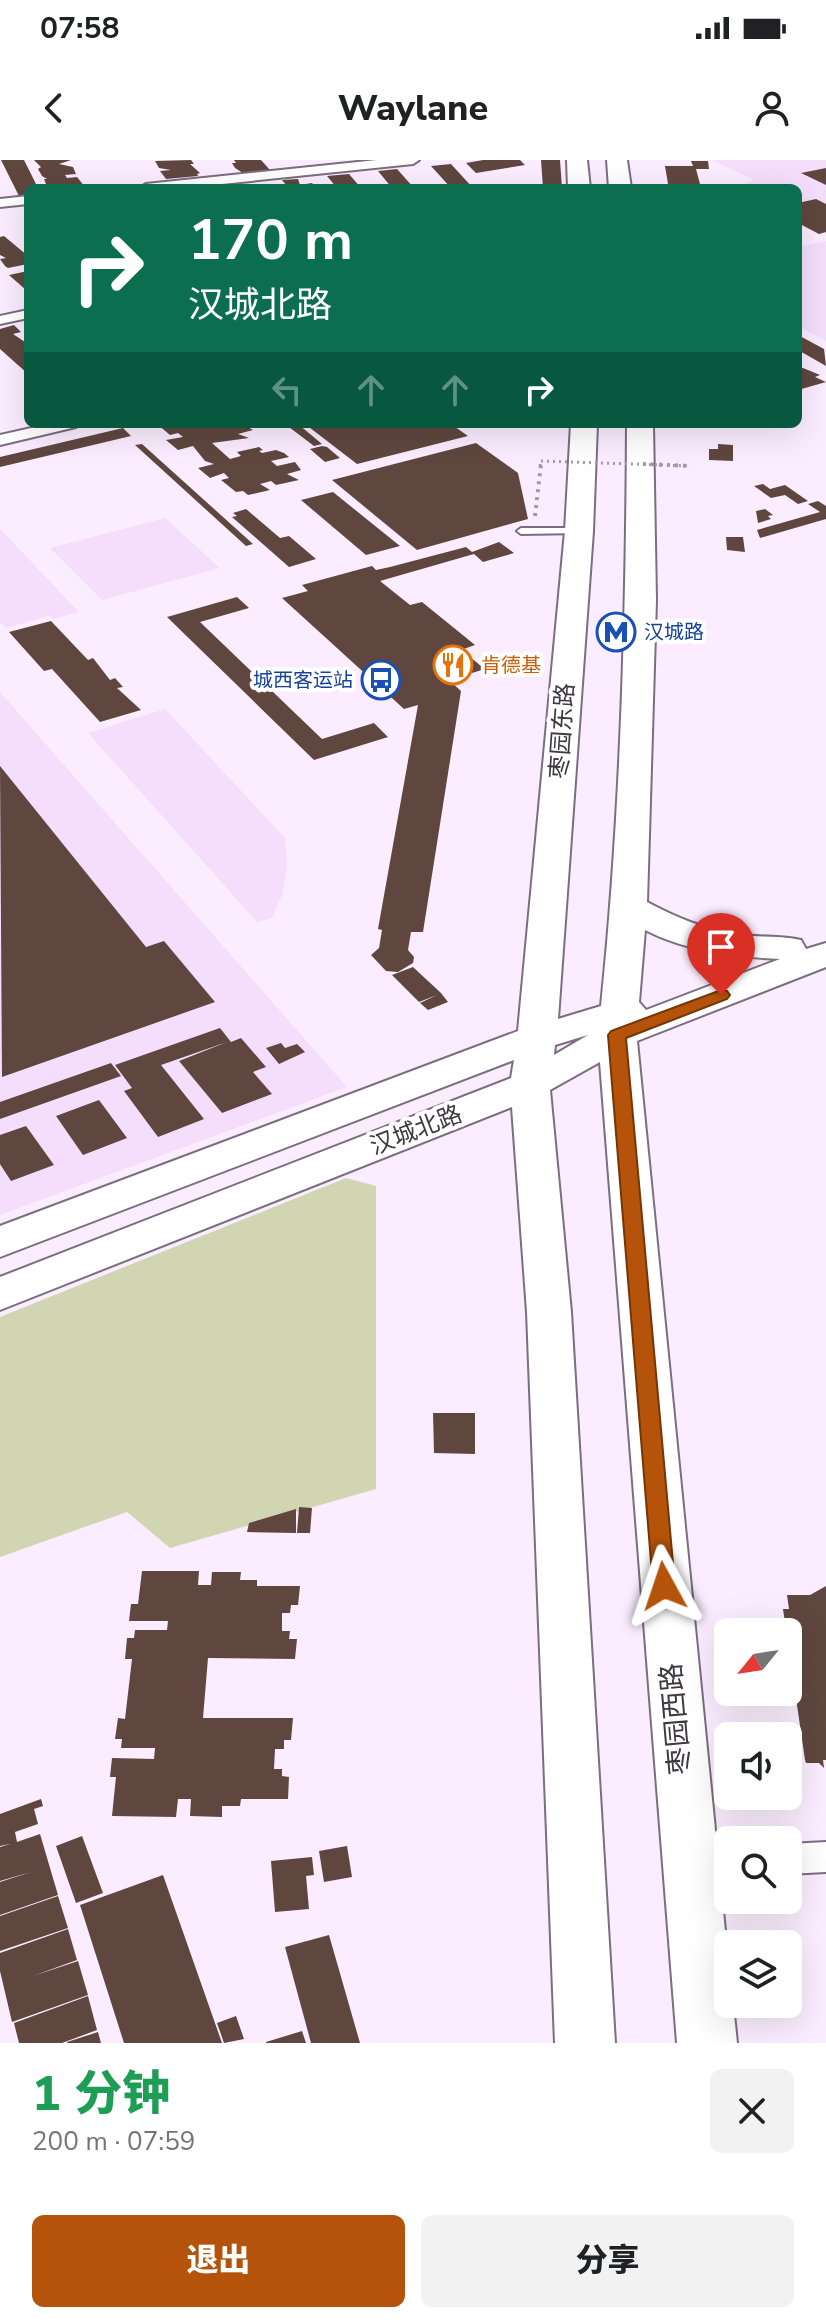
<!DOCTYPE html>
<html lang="zh">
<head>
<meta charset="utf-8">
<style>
  body { margin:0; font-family:"Nunito Sans","Noto Sans SC",sans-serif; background:#f2f2f2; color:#202124; height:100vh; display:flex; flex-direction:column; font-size:30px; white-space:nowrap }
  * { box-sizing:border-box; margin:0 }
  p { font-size:26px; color:#757577 }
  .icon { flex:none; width:44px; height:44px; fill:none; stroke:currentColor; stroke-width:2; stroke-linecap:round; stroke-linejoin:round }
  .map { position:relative; height:1883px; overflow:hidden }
  .drawer { display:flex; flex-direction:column; background:#fff; flex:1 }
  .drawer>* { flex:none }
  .top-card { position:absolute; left:24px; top:24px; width:778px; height:244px; border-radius:12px; box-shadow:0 8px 32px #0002; background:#0b6e4f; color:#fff; overflow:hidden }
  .needle { width:52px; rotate:240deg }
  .controls { position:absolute; left:714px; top:1458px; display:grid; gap:16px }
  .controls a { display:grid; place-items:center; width:88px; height:88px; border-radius:12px; background:#fff; box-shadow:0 8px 32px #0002; font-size:40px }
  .pin { position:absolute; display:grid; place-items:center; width:68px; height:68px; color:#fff; margin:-82px -34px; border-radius:50% 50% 50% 0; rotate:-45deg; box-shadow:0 0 8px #0007 }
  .pin .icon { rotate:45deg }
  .me { position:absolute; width:88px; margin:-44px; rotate:355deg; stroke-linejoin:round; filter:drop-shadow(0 0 6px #0008) }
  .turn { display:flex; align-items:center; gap:28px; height:168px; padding:0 32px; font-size:36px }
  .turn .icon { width:104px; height:104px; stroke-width:2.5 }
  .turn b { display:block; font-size:56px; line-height:68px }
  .lanes { display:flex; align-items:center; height:76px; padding:0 32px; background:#0003; justify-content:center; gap:40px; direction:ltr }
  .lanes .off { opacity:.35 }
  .round { display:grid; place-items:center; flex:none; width:84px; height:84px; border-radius:12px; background:#f2f2f2 }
  .overview { display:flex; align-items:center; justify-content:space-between; height:136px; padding:0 32px }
  h1 { font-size:48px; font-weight:800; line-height:60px; color:#1e9e55 }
  .button { display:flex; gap:16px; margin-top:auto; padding:16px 32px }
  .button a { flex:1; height:92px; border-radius:12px; background:#b45309; color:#fff; font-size:32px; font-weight:800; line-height:92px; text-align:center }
  .button a+a { background:#f2f2f2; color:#202124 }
  .status { display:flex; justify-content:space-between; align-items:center; height:56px; padding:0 40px; background:#fff; direction:ltr }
  .status svg { height:22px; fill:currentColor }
  header { display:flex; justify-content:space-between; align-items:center; height:104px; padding:0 32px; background:#fff; font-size:36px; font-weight:800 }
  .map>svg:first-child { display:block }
  .built { fill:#f4defb }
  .green { fill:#d2d5b1 }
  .building { fill:#5f473f }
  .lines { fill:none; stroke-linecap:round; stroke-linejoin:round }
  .service-casing { stroke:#7c6d81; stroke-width:4 }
  .minor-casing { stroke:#7c6d81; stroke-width:4 }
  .primary-casing { stroke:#7c6d81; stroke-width:4 }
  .path-far1 { stroke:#a499a7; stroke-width:3; stroke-dasharray:2 4; stroke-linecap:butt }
  .path { stroke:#a499a7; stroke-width:4; stroke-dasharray:3 5; stroke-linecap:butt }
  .service { fill:#fff; fill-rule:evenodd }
  .minor { fill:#fff; fill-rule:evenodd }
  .primary { fill:#fff; fill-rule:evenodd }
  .path-bridge-far1 { stroke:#a499a7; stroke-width:3; stroke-dasharray:2 4; stroke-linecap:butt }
  .path-bridge { stroke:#a499a7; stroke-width:4; stroke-dasharray:3 5; stroke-linecap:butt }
  .route { fill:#b45309; stroke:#753606; stroke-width:2 }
  .labels { text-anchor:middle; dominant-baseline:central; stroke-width:8; stroke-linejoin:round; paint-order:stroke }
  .far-transit-label { font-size:20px; fill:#164399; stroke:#fff; text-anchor:start }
  .far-food-label { font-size:20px; fill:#c56008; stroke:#fff; text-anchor:start }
  .street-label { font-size:24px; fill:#3f3841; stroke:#fff }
  .near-street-label { font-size:28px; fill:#3f3841; stroke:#fff }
</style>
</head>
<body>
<div class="status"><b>07:58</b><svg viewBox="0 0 49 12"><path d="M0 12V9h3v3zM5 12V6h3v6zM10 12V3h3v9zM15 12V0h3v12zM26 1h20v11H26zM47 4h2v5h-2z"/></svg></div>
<header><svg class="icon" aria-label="back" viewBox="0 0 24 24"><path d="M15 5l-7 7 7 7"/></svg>Waylane<svg class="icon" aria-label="person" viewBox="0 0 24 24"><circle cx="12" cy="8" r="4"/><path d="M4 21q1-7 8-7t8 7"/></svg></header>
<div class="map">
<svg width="826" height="1883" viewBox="0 0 826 1883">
  <rect width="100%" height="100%" fill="#fbedff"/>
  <path class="built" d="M712,0H826V45L798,43V28H732L754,20Z
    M826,81V181L798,166V87Z
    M165,358L220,408L102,440L50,388Z
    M0,369L79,452L53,459L49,456L6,468L0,462Z
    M0,532L347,927L0,1055Z
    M165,549L285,678L287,706L282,735L272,758L257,762L88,573Z"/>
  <path class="green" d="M346,1018L376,1026V1329L170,1388L127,1352L0,1397V1157Z"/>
  <path class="building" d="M1,0H24L38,28H28V35L19,36Z
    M34,0H71L59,4L73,7L76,14L65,15L67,18L77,17L85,27H40L46,24L44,19H47L42,16L38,9L41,7Z
    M191,0L194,4H190L200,13L197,14L198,16L166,19L160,11L171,10L159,8L155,1Z
    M234,0H261L270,10L243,13L235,8L232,3H236Z
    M483,0H520L525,5L476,13L466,3Z
    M541,0H560L562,28H543Z
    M691,1H708L709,9H696L700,24H668L665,6H693Z
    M451,4L473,28H451L431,6Z
    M826,8V25L801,13Z
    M397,9L414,28H392L378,11Z
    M349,14L361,28H337L327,16Z
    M298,19L300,25L312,23L316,28H265L263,25H286L282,20Z
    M816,39L826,44V72L819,74L798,63V43Z
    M4,76L28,96V104L8,108L5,106L0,99L6,98L0,95V77Z
    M28,111L26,130L9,115Z
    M14,165L21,172L13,174L28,184V214L0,189V169Z
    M798,175L824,189L826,206L798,190Z
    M803,208L820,215L815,217L826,222L798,230V209Z
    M157,264H226L229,267L255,264L248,267L253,270L238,274L249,278L212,283L230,299L241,296L237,292L259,287L263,290L259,291L262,293L276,290L284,293L289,297L271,301L277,306L295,302L301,310L287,314L299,320L276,325L271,321L260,324L270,330L248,335L243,331L236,332L221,320L229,318L224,313L210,318L198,308L214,304L205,301L193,286L178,290L166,280L183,277L178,273L170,275Z
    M285,264H298L322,284L314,286Z
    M305,264H451L468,276L357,304Z
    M123,268L131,276L0,307V297Z
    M476,283L518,313L528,359L417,390L332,320Z
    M142,284L253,384L246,386L135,285Z
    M718,284L733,285V301L709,300V289H718Z
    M322,286L327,287L340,298L325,302L310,289Z
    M763,324L770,329L785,325L808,341L798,344L785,335L771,338L754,326Z
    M333,332L400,386L366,395L301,340Z
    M818,341L826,346V359L760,378L757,370L820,352L808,344Z
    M246,349L280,378L289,376L316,399L289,407L232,357L237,356L233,353Z
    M765,349L773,355L768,356L771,359L758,363L756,351Z
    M726,377H743L745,392L727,390Z
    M499,382L514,393L483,402L474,394L467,396L380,421L410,445L422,442L475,485L461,490L485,509L449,520L461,531L423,772H411L408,790L414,797L413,803L398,812L386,811L371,795L379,788L382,770L378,769L418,545L404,549L282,438L308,431L302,425L372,406L376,410L390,407L466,387L472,392Z
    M237,437L249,448L200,462L322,579L374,563L388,577L314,600L167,457Z
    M51,461L88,500L93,498L110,520L115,518L123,527L117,528L141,550L100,562L52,509L44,511L9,472Z
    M0,606L146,787L164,781L215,842L2,917Z
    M413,807L441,833L448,842L428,850L420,843L437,835L419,842L392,815Z
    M220,868L231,882L241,878L266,907L253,912L272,934L222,953L179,901L227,882L161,905L204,959L158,977L124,931L132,928L115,905Z
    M281,883L285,888L297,884L305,892L279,904L266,888Z
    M111,903L121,916L0,959V942Z
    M99,940L127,978L83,995L56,956Z
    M26,966L54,1005L11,1021L0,1004V975Z
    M433,1253H475V1294L434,1293Z
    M299,1347L312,1348L310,1373H297Z
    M296,1349V1373L247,1372L249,1363Z
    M142,1411H199L198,1425H211L212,1412H241L240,1420H257V1426H300L298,1445H291L290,1453H282V1471H290L289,1479H297L295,1499L208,1498L203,1558H293L291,1580H284V1589H275L274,1609H282V1616L289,1617L288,1639H241L240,1646H222V1657L190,1656L191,1639H178L176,1657L112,1656L116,1617H110L112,1598L154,1599L155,1588H121L122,1579H115L118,1558L125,1559L132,1499H125L127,1478H134L135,1470H167L168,1461H129L131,1444H138Z
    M826,1426V1600H823L824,1608L819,1603H806L805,1600L783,1449H789L787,1435H810Z
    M41,1639L43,1646L34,1649L38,1664L15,1672L17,1682L40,1674L58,1735L0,1755V1722L31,1712L0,1721V1687L10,1684L0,1686V1654Z
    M82,1676L103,1733L76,1743L56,1686Z
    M347,1686L352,1717L324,1722L319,1691Z
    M312,1697L314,1715L306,1716L309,1749L275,1752L271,1701Z
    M163,1715L222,1883H124L80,1745Z
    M58,1736L68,1768L0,1791V1756Z
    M68,1769L77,1800L33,1816L78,1801L88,1835L12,1862L0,1811V1793Z
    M329,1775L360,1883H311L285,1787Z
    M88,1836L97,1870L62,1883H19L14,1863Z
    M236,1856L244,1879L224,1883L217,1863Z
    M302,1871L306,1883H266V1882Z
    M98,1872L101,1883H67V1882Z"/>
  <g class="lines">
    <defs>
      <path id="service" d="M579,368L582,369V373L521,374L517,371L521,368Z"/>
      <path id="minor" d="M377,0H419L413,4L183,28H140L146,24Z
        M28,36V44L0,47V39Z
        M28,150V158L0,164V156Z
        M49,264H78L76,267L0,285V275Z
        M826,1682V1712L788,1714V1684Z
        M728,1686V1716L690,1717L678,1713L673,1702L678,1691L690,1687Z"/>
      <path id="primary" d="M567,0H587L590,28H568Z
        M607,0H627L631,28H609Z
        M571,264H597L593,371L558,859L601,846C621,653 626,458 627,264H653L656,440L647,742C677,758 704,769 737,774C758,778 780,775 801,780L806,789L826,783V807L637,881L728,1801V1844H733L737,1883H677L600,902L550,930L571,1152L615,1883H555L527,1152L512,947L0,1150V1117L511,918L514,900L0,1097V1066L518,871L565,371ZM645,770C686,791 734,797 780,799L646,850L639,842ZM588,875L554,895L555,885Z"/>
    </defs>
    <use href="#service" class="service-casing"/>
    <use href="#minor" class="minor-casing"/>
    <use href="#primary" class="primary-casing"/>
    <path class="path-far1" d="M540,306L541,301"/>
    <path class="path" d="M535,356L541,304"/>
    <use href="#service" class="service"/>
    <use href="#minor" class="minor"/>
    <use href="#primary" class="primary"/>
    <path class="path-bridge-far1" d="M541,301L691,306"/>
    <path class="path-bridge" d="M643,304L691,306"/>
  </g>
  <path class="route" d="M721,830L727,831L730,835L727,839L626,878L675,1426L672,1432L664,1435L656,1432L653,1426L608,875L611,871Z"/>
  <defs>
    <symbol id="metro-ring" viewBox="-11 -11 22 22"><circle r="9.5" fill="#fff" stroke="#1a4fb4" stroke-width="1.5"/><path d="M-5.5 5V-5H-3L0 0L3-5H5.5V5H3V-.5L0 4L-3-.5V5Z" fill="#1a4fb4"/></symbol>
    <symbol id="restaurant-ring" viewBox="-11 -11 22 22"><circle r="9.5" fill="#fff" stroke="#e8710a" stroke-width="1.5"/><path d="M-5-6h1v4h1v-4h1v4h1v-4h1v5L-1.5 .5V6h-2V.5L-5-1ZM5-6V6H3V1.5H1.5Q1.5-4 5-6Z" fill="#e8710a"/></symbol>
    <symbol id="bus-ring" viewBox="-11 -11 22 22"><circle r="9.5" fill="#fff" stroke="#1a4fb4" stroke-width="1.5"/><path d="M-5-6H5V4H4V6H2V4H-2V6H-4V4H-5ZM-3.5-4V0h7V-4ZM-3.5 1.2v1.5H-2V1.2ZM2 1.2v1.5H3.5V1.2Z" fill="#1a4fb4"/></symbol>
  </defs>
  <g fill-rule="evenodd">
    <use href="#metro-ring" x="594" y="450" width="44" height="44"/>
    <use href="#restaurant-ring" x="431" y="483" width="44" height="44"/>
    <use href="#bus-ring" x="359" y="498" width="44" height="44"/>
  </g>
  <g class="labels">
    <g class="far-transit-label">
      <text x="644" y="472">汉城路</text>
      <text x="353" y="520" text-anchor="end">城西客运站</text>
    </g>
    <g class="far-food-label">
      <text x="481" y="505">肯德基</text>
    </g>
    <g class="street-label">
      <text transform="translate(562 571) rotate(-86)">枣园东路</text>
      <text transform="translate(416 970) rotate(-21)">汉城北路</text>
    </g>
    <g class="near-street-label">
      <text transform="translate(676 1559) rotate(-95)">枣园西路</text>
    </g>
  </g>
</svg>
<div class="controls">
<a><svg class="needle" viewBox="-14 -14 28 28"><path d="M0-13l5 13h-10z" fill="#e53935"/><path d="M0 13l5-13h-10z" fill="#757577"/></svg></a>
<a><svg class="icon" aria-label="sound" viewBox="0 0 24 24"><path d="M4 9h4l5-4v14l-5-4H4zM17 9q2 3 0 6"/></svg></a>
<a><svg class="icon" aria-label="search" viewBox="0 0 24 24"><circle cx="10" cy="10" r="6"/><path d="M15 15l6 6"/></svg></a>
<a><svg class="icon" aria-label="layers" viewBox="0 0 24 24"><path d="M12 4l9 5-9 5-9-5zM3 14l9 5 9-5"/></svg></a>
</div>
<div class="pin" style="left:721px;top:835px;background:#d93025"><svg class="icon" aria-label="arrive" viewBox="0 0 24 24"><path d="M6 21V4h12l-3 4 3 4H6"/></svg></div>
<svg class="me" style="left:664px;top:1426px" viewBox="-20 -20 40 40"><path d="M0-17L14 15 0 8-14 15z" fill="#b45309" stroke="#fff" stroke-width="4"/></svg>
<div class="top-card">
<div class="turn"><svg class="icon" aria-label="right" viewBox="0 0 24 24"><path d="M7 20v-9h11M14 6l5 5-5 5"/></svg><div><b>170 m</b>汉城北路</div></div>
<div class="lanes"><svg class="icon off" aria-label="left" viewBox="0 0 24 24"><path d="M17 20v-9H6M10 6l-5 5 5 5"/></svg><svg class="icon off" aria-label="ahead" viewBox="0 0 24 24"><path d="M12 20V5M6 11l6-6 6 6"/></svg><svg class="icon off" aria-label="ahead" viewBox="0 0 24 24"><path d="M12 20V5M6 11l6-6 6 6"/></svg><svg class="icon" aria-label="right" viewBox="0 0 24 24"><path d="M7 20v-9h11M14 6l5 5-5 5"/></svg></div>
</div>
</div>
<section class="drawer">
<div class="overview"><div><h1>1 分钟</h1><p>200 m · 07:59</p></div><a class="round"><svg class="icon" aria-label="close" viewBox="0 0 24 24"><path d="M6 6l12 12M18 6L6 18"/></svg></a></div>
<div class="button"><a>退出</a><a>分享</a></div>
</section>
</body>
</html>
